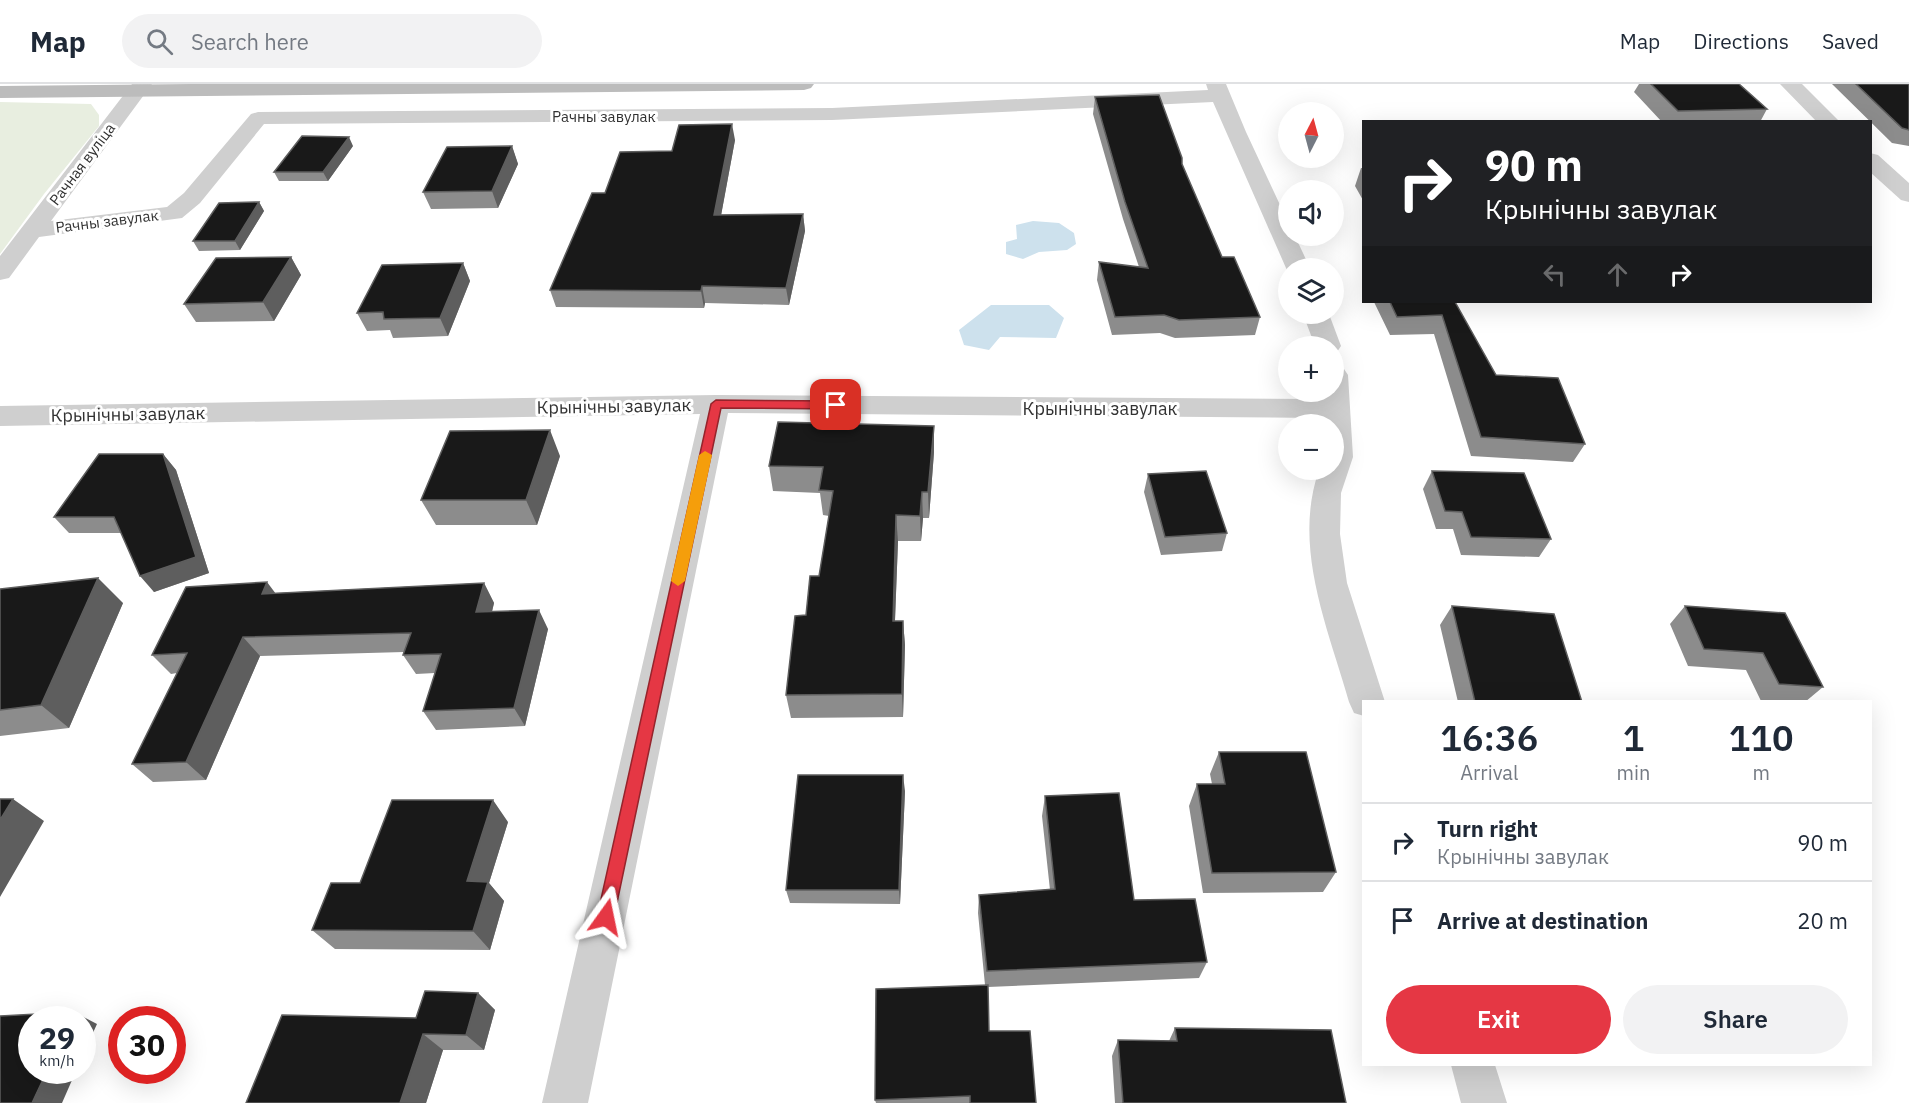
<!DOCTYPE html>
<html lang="en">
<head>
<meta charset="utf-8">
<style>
  body { margin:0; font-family:"IBM Plex Sans",sans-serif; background:#f2f2f3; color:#1f2937; height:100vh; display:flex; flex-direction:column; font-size:22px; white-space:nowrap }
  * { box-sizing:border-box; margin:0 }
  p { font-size:20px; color:#747a83 }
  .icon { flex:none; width:33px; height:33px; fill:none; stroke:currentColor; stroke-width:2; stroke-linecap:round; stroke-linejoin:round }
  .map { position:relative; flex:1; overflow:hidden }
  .details { position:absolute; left:1362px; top:616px; width:510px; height:366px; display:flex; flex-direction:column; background:#fff; border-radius:0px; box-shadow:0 6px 24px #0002 }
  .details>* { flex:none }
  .banner { position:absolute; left:1362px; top:36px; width:510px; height:183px; border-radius:0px; box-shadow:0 6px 24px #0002; background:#202124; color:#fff; overflow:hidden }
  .needle { width:39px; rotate:6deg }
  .fabs { position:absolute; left:1278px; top:18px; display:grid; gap:12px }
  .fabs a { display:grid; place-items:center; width:66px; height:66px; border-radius:50%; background:#fff; box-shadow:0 6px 24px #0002; font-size:30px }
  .speed { position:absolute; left:18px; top:922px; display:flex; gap:12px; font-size:30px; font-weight:700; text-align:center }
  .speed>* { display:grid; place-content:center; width:78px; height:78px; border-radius:50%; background:#fff; box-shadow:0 6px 24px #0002; line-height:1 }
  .speed small { font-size:15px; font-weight:400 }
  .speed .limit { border:9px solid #d22; background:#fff; color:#111 }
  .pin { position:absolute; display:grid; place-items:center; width:51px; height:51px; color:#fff; margin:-26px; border-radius:12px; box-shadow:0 3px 9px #0006 }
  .me { position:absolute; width:66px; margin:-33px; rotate:12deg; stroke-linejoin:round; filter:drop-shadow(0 0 4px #0008) }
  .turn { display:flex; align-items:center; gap:21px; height:126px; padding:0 24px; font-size:27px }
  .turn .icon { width:78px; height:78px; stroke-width:2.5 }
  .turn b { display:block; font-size:42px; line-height:51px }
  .lanes { display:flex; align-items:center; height:57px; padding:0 24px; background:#0003; justify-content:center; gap:30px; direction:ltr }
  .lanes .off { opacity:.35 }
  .eta { display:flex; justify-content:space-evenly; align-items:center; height:102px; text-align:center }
  .eta b { font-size:36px; font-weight:600; line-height:42px }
  .cta { display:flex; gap:12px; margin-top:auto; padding:12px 24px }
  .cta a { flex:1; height:69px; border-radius:36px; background:#e53744; color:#fff; font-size:24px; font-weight:600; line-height:69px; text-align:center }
  .cta a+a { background:#f2f2f3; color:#1f2937 }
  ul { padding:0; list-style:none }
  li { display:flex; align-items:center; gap:18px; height:78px; padding:0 24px; border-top:2px solid #e0e1e3 }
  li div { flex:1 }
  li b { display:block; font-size:22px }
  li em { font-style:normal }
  header { display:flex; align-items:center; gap:36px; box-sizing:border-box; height:84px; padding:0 30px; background:#fff; border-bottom:2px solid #e0e1e3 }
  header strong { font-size:28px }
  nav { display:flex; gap:33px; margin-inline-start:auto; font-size:21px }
  .search { width:420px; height:54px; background:#f2f2f3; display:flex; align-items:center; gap:15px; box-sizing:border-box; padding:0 21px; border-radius:33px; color:#747a83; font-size:22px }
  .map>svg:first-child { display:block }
  .green { fill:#e8eee0 }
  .water { fill:#cde1ed }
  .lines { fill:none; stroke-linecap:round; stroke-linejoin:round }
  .minor { fill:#cfcfcf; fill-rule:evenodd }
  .secondary { fill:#bcbcbc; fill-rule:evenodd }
  .wall { fill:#8c8c8c }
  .shaded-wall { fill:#5e5e5e }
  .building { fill:#191919; stroke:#5e5e5e; stroke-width:1.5 }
  .route { fill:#e53744; stroke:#95242c; stroke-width:1.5 }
  .slow { fill:#f59e0b }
  .labels { text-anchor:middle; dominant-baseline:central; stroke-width:6; stroke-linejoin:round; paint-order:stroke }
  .far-street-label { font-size:15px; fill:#323232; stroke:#fff }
  .street-label { font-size:18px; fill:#323232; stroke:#fff }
</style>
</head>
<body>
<header>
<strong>Map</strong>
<div class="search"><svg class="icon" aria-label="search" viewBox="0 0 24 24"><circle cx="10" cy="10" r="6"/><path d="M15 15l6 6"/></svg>Search here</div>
<nav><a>Map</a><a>Directions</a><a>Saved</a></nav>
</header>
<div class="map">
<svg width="1909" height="1019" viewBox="0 0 1909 1019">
  <rect width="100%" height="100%" fill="#fff"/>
  <path class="green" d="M0,18L91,20L99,31V42L44,110L0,170Z"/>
  <path class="water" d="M1033,137L1059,139L1074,149L1076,160L1067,166L1039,168L1023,175L1006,170V158L1017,155L1016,141Z
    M991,221H1049L1064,234L1056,254L1000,253L989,266L964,261L959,246Z"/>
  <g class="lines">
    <path class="minor" d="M132,0H152L51,137L167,123L184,109L251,30L258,28L832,24L1208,6L1206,0H1226L1246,48L1288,138V152H1295L1310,184H1288V188L1286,184L1213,18L832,36L264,40L200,119L182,134L39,153L9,194L0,196V172Z
      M1780,0H1802L1840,38H1817Z
      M1870,69L1878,71L1909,99V118L1901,116L1870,88Z
      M1303,230H1329L1341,262L1337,268L1334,269V262H1315Z
      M1334,282L1344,285L1348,291L1353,373L1341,409L1340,450L1347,499L1385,618H1364V632L1354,629L1349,618C1328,544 1292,463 1319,386H1334V340H1322V334L728,329L588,1019H542L700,330L0,342V322L716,311L1321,315V308H1334Z
      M1451,981H1495L1507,1019H1461Z"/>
    <path class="secondary" d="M191,0H814L811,4L804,6L0,14V2Z"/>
  </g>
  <path class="wall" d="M1639,0H1739L1767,25L1760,38H1662L1634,8Z
    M1832,0H1909V62L1892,59Z
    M1095,13L1182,80L1222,173L1260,233L1255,251L1175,254L1160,249L1112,251L1097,196L1099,178L1139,183L1123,135L1093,30Z
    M735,56L721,131L803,130L805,147L789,221L705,219L704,224L556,223L550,206L605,109L672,67Z
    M353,62L328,97H279L274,88Z
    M512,62L518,80L498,124L431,125L423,108Z
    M1361,84H1364V118L1355,102Z
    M259,118L264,127L240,166L199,167L193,157Z
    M291,173L301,191L274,237L196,238L184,220Z
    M463,179L470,197L448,252L393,254L390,246L367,247L357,229Z
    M1374,218H1455L1496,291L1585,360L1573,378L1471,372L1434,250L1390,251Z
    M934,368L929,434H923L921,457H898L895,537H903L905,561L903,633L791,634L786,611L806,531L819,492L829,432L823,431L820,409L773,407L769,382Z
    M163,370L176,386L209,489L154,508L121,449H69L54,433Z
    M560,372L537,441H436L421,416Z
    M1432,387L1551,455L1539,473L1461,471L1453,445H1436L1423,405Z
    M1148,390L1227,449L1222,467L1161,471L1144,408Z
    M484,499L494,519L492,528L548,545L525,642L436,646L423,627L435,589L416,590L403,571L404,568L260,572L206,696L153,698L132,680L177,589L171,590L152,571L275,509Z
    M0,505L123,519L69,644L0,652Z
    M1452,522L1582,618H1458L1440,541Z
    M1685,522L1823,603L1805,618L1761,617L1746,586L1688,582L1670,540Z
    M1219,668L1336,788L1323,808L1203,809L1189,722L1197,700H1212L1210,690Z
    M905,707L900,820L790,819L786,806Z
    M1045,712L1134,816L1207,878L1199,894L988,903L989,947L1036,1019H876L875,1016L985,901L978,829L979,811L1050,806L1042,732Z
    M508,738L489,799L504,817L490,866L335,865L312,846L360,799Z
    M478,909L495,926L484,966H443L426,1019H246L416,934Z
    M1175,944L1346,1019H1115L1112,972L1118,956L1169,957Z"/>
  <path class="shaded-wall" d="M732,40L735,56L718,148L714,131Z
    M349,53L353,62L328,97L323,88Z
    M512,62L518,80L498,124L492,107Z
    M259,118L264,127L240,166L235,157Z
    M803,130L805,147L789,221L786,204Z
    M291,173L301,191L274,237L263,218Z
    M463,179L470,197L448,252L440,234Z
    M702,202L705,219L704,224L701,207Z
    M934,342V368L929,434L928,408Z
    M550,346L560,372L537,441L526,416Z
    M163,370L176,386L209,489L154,508L140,492Z
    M922,408L923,434L921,457L920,432Z
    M896,431L898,457L894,561L893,537Z
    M98,494L123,519L69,644L41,621Z
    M267,498L282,518L262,510Z
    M484,499L494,519L487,547L476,528Z
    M539,526L548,545L525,642L514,624Z
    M903,537L905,561L903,633L902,610Z
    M243,553L260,572L206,696L186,678Z
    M903,691L905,707L900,820L899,806Z
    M13,715L44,737L0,813V736Z
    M493,716L508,738L489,799L504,817L490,866L473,847L467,797Z
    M478,909L495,926L484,966L466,951Z
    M74,928L97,940L82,973V936H70Z
    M423,950L443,966L426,1019H400Z
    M47,987H76L62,1019H32Z"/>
  <path class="building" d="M1651,0H1739L1767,25L1678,27Z
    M1856,0H1909V46L1902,44Z
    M1159,11L1182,74V80L1222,173H1234L1260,233L1179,236L1164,231L1115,233L1099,178L1148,184L1125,118L1095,13Z
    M732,40L714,131L803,130L786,204L702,202L701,207L550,206L592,109H605L620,68L672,67L679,41Z
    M302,52L349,53L323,88H274Z
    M512,62L492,107L423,108L447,63Z
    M259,118L235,157H193L219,119Z
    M291,173L263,218L184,220L216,174Z
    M463,179L440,234L384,235L383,228L357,229L382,181Z
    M1390,218H1455L1496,291L1558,294L1585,360L1481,353L1442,231L1397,233Z
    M778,338L934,342L928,408H922L920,432L896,431L893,537H903L902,610L786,611L795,532L806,531L810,492H819L833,407L819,406L823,383L769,382Z
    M550,346L526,416H421L450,347Z
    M99,370H163L196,473L140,492L114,433H54Z
    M1206,387L1227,449L1165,453L1148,390Z
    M1432,387L1524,389L1551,455L1471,453L1462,428L1445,427Z
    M98,494L41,621L0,626V505Z
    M267,498L262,510L484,499L476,528L539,526L514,624L423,627L441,570L403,571L411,549L243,553L186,678L132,680L187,569L152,571L186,503Z
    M1452,522L1554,530L1582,618H1475Z
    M1685,522L1785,529L1823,603L1779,600L1763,569L1704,565Z
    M1219,668H1306L1336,788L1212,789L1197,700H1225Z
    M798,691H903L899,806H786Z
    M1119,709L1134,816L1195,815L1207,878L987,887L979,811L1055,805L1045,712Z
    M0,715H13L0,736Z
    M392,716H493L467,797L488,798L473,847L312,846L331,799H360Z
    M988,901L989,947H1030L1036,1019H970V1012L875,1016L876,905Z
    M425,907L478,909L466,951L423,950L400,1019H246L282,931L416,934Z
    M74,928L70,936H32V987H47L32,1019H0V932Z
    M1175,944L1331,946L1346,1019H1123L1118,956L1177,957Z"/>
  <path class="route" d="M716,316L836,317L842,321L836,325L721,324L614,833L612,838L606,841L600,838L597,833L711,320Z"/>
  <path class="slow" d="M705,367L712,371L685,497L678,502L671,497L699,371Z"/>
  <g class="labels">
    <g class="far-street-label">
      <text x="604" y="32">Рачны завулак</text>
      <text transform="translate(82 80) rotate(-53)">Рачная вуліца</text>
      <text transform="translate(107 137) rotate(-7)">Рачны завулак</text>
    </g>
    <g class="street-label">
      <text transform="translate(614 322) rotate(-1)">Крынічны завулак</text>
      <text x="1100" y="324">Крынічны завулак</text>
      <text transform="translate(128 330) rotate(-1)">Крынічны завулак</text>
    </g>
  </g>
</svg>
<div class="fabs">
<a><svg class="needle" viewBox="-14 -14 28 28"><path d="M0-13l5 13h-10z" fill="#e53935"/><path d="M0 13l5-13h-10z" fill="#747a83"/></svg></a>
<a><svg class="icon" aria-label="sound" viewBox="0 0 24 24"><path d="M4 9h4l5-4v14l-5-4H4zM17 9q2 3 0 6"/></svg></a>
<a><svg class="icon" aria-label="layers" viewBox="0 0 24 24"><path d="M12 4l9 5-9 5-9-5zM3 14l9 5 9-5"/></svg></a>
<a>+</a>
<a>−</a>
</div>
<div class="speed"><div>29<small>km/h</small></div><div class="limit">30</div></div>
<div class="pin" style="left:836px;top:321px;background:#d93025"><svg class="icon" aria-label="arrive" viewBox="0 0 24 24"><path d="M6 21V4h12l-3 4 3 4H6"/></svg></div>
<svg class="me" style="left:606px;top:833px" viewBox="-20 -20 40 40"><path d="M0-17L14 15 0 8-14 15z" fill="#e53744" stroke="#fff" stroke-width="4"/></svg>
<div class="banner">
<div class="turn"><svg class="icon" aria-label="right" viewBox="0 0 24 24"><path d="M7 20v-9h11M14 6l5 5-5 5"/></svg><div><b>90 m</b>Крынічны завулак</div></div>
<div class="lanes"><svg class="icon off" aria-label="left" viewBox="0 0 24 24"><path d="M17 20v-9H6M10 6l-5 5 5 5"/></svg><svg class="icon off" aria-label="ahead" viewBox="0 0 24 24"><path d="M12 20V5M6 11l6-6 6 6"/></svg><svg class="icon" aria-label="right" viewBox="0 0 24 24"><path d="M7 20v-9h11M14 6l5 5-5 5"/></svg></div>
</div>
<section class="details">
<div class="eta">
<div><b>16:36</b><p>Arrival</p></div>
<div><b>1</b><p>min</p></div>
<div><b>110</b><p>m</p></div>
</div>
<ul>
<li><svg class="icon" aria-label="right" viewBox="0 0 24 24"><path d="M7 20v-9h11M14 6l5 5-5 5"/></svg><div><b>Turn right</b><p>Крынічны завулак</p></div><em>90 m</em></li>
<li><svg class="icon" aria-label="arrive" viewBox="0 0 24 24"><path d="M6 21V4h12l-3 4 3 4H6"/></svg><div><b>Arrive at destination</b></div><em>20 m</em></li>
</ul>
<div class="cta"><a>Exit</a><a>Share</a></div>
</section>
</div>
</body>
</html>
